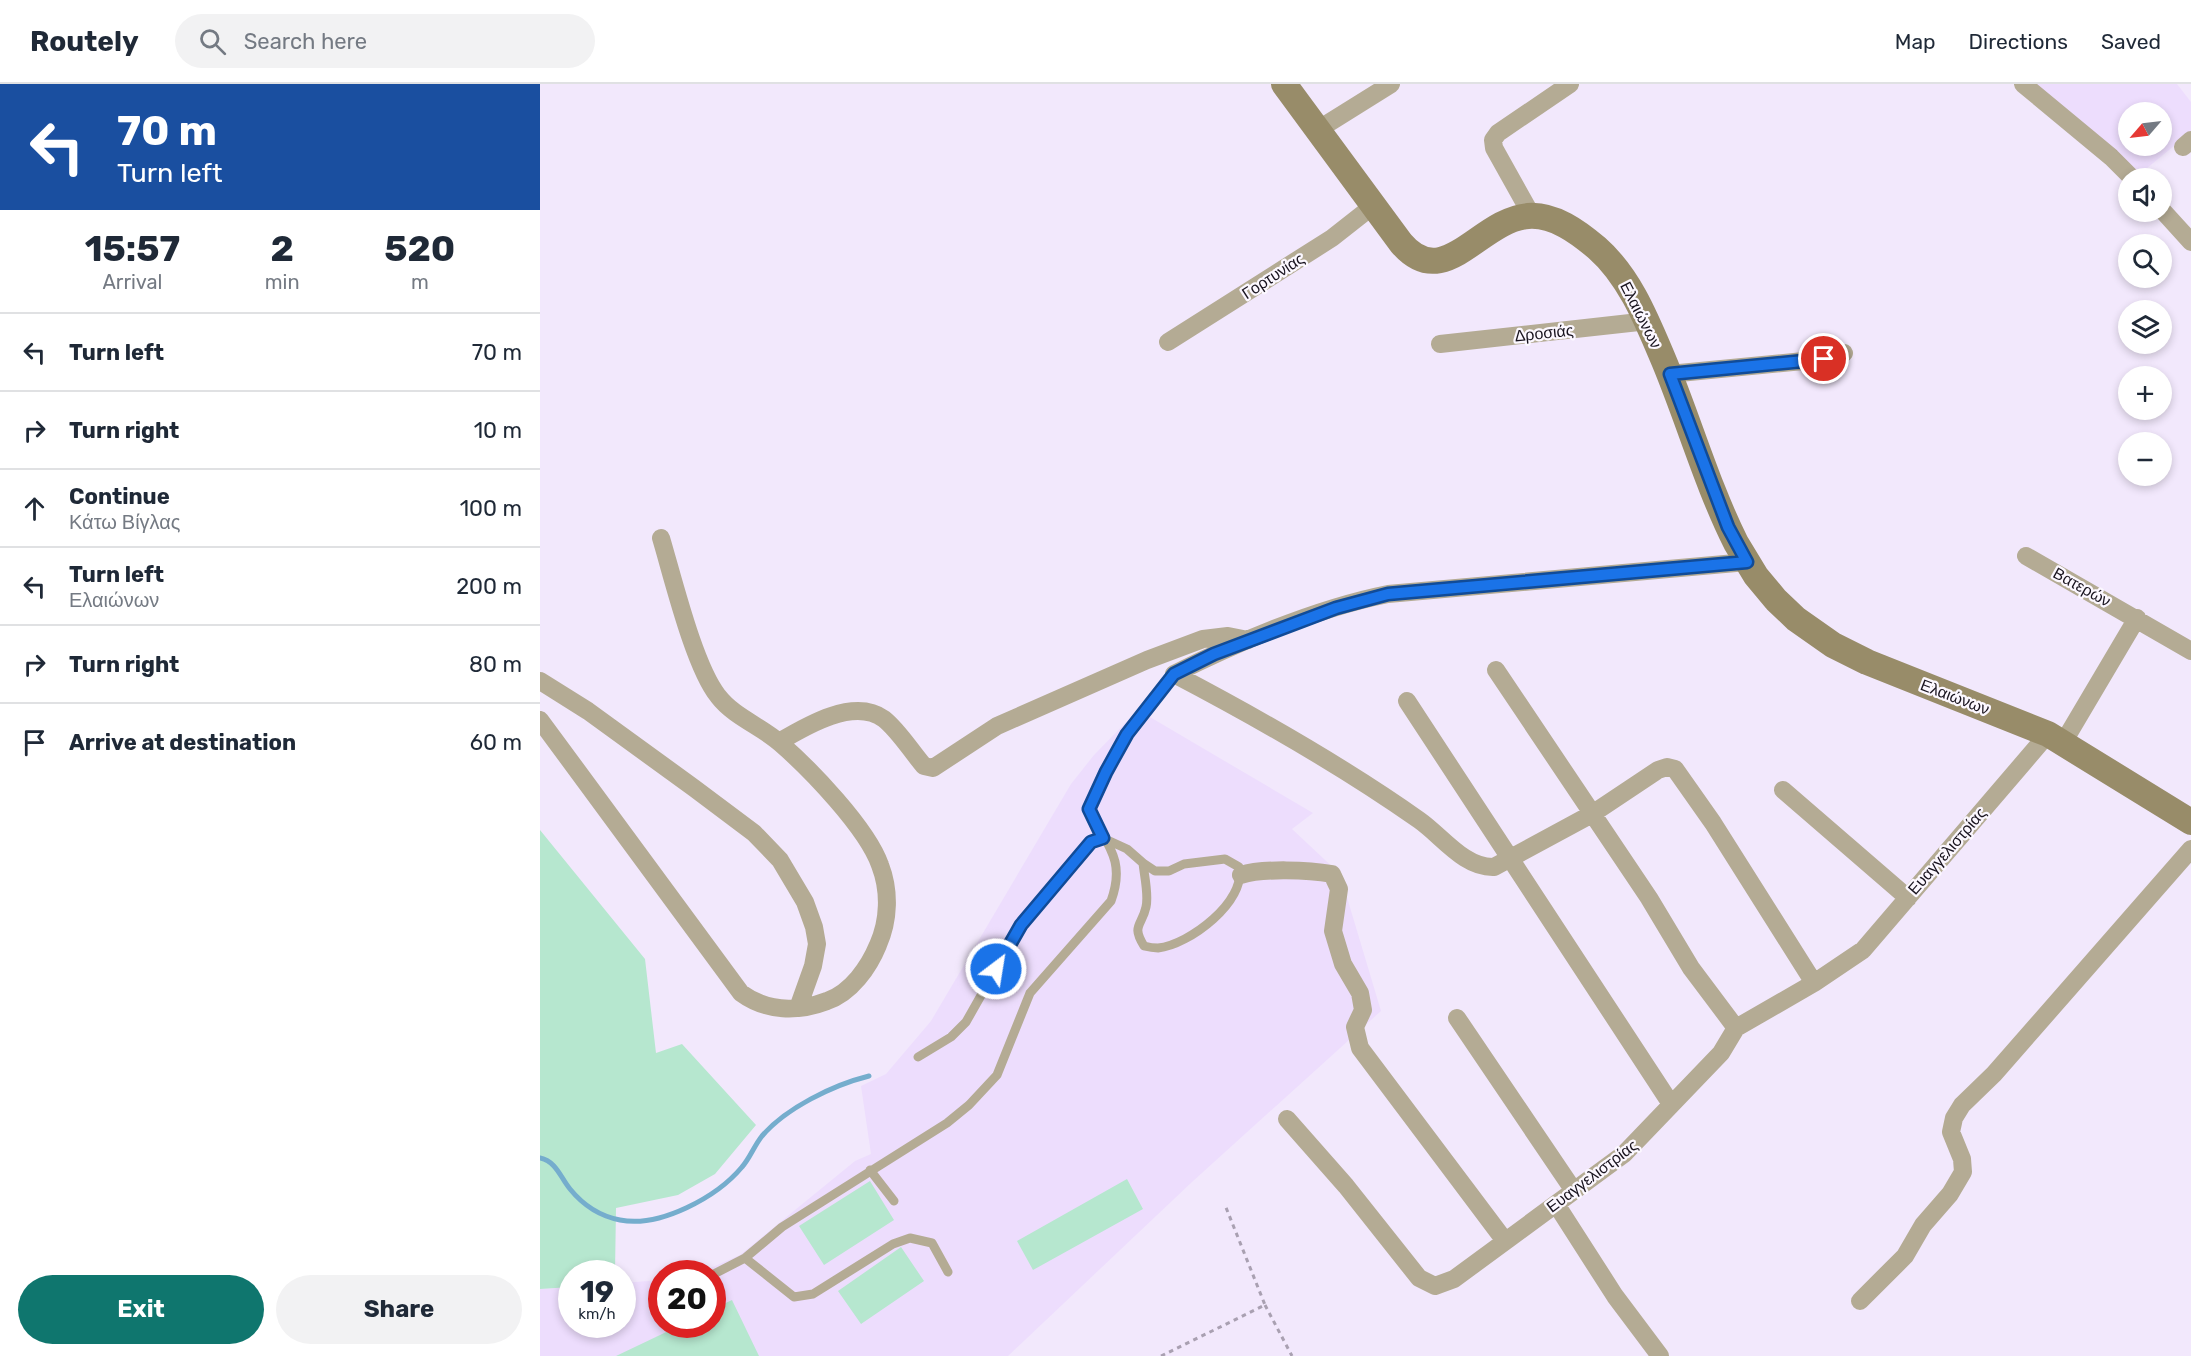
<!DOCTYPE html>
<html lang="en">
<head>
<meta charset="utf-8">
<style>
  body { margin:0; font-family:Rubik,sans-serif; background:#f2f2f3; color:#1f2937; height:100vh; display:flex; flex-direction:column; font-size:22px; white-space:nowrap }
  * { box-sizing:border-box; margin:0 }
  p { font-size:20px; color:#747a83 }
  .icon { flex:none; width:33px; height:33px; fill:none; stroke:currentColor; stroke-width:2; stroke-linecap:round; stroke-linejoin:round }
  .map { position:relative; flex:1; overflow:hidden }
  .panel { display:flex; flex-direction:column; background:#fff; width:540px }
  .panel>* { flex:none }
  .top-card { background:#1a4fa0; color:#fff; overflow:hidden }
  .needle { width:39px; rotate:242deg }
  .tools { position:absolute; left:1578px; top:18px; display:grid; gap:12px }
  .tools a { display:grid; place-items:center; width:54px; height:54px; border-radius:50%; background:#fff; box-shadow:0 3px 9px #0003; font-size:30px }
  .speed { position:absolute; left:18px; top:1176px; display:flex; gap:12px; font-size:30px; font-weight:700; text-align:center }
  .speed>* { display:grid; place-content:center; width:78px; height:78px; border-radius:50%; background:#fff; box-shadow:0 3px 9px #0003; line-height:1 }
  .speed small { font-size:15px; font-weight:400 }
  .speed .limit { border:9px solid #d22; background:#fff; color:#111 }
  .pin { position:absolute; display:grid; place-items:center; width:51px; height:51px; color:#fff; margin:-26px; border:3px solid #fff; border-radius:50%; box-shadow:0 2px 6px #0007 }
  .me { position:absolute; width:66px; margin:-33px; rotate:31deg; stroke-linejoin:round; filter:drop-shadow(0 0 4px #0008) }
  .turn { display:flex; align-items:center; gap:21px; height:126px; padding:0 18px; font-size:27px }
  .turn .icon { width:78px; height:78px; stroke-width:2.5 }
  .turn b { display:block; font-size:42px; line-height:51px }
  .eta { display:flex; justify-content:space-evenly; align-items:center; height:102px; text-align:center }
  .eta b { font-size:36px; font-weight:700; line-height:42px }
  .cta { display:flex; gap:12px; margin-top:auto; padding:12px 18px }
  .cta a { flex:1; height:69px; border-radius:36px; background:#0f766e; color:#fff; font-size:24px; font-weight:700; line-height:69px; text-align:center }
  .cta a+a { background:#f2f2f3; color:#1f2937 }
  ul { padding:0; list-style:none }
  li { display:flex; align-items:center; gap:18px; height:78px; padding:0 18px; border-top:2px solid #e0e1e3 }
  li div { flex:1 }
  li b { display:block; font-size:22px }
  li em { font-style:normal }
  header { display:flex; align-items:center; gap:36px; box-sizing:border-box; height:84px; padding:0 30px; background:#fff; border-bottom:2px solid #e0e1e3 }
  header strong { font-size:28px }
  nav { display:flex; gap:33px; margin-inline-start:auto; font-size:21px }
  .search { width:420px; height:54px; background:#f2f2f3; display:flex; align-items:center; gap:15px; box-sizing:border-box; padding:0 21px; border-radius:33px; color:#747a83; font-size:22px }
  main { display:flex; flex:1; min-height:0 }
  .map>svg:first-child { display:block }
  .built { fill:#edddfd; fill-rule:evenodd }
  .green { fill:#b6e7cf }
  .lines { fill:none; stroke-linecap:round; stroke-linejoin:round }
  .stream { stroke:#75adcd; stroke-width:5 }
  .path { stroke:#a9a0b1; stroke-width:3; stroke-dasharray:4.5 4.5; stroke-linecap:butt }
  .service { stroke:#b4ab94; stroke-width:9 }
  .minor { stroke:#b4ab94; stroke-width:18 }
  .secondary { stroke:#988c69; stroke-width:26 }
  .route-casing { stroke:#114b97; stroke-width:15 }
  .route { stroke:#1a73e8; stroke-width:10 }
  .labels { text-anchor:middle; dominant-baseline:central; stroke-width:4.5; stroke-linejoin:round; paint-order:stroke }
  .street-label { font-size:16px; fill:#18131e; stroke:#fcf8ff }
</style>
</head>
<body>
<header>
<strong>Routely</strong>
<div class="search"><svg class="icon" aria-label="search" viewBox="0 0 24 24"><circle cx="10" cy="10" r="6"/><path d="M15 15l6 6"/></svg>Search here</div>
<nav><a>Map</a><a>Directions</a><a>Saved</a></nav>
</header>
<main>
<section class="panel">
<div class="top-card">
<div class="turn"><svg class="icon" aria-label="left" viewBox="0 0 24 24"><path d="M17 20v-9H6M10 6l-5 5 5 5"/></svg><div><b>70 m</b>Turn left</div></div>
</div>
<div class="eta">
<div><b>15:57</b><p>Arrival</p></div>
<div><b>2</b><p>min</p></div>
<div><b>520</b><p>m</p></div>
</div>
<ul>
<li><svg class="icon" aria-label="left" viewBox="0 0 24 24"><path d="M17 20v-9H6M10 6l-5 5 5 5"/></svg><div><b>Turn left</b></div><em>70 m</em></li>
<li><svg class="icon" aria-label="right" viewBox="0 0 24 24"><path d="M7 20v-9h11M14 6l5 5-5 5"/></svg><div><b>Turn right</b></div><em>10 m</em></li>
<li><svg class="icon" aria-label="ahead" viewBox="0 0 24 24"><path d="M12 20V5M6 11l6-6 6 6"/></svg><div><b>Continue</b><p>Κάτω Βίγλας</p></div><em>100 m</em></li>
<li><svg class="icon" aria-label="left" viewBox="0 0 24 24"><path d="M17 20v-9H6M10 6l-5 5 5 5"/></svg><div><b>Turn left</b><p>Ελαιώνων</p></div><em>200 m</em></li>
<li><svg class="icon" aria-label="right" viewBox="0 0 24 24"><path d="M7 20v-9h11M14 6l5 5-5 5"/></svg><div><b>Turn right</b></div><em>80 m</em></li>
<li><svg class="icon" aria-label="arrive" viewBox="0 0 24 24"><path d="M6 21V4h12l-3 4 3 4H6"/></svg><div><b>Arrive at destination</b></div><em>60 m</em></li>
</ul>
<div class="cta"><a>Exit</a><a>Share</a></div>
</section>
<div class="map">
<svg width="1651" height="1272" viewBox="0 0 1651 1272">
  <rect width="100%" height="100%" fill="#f2e8fc"/>
  <path class="built" d="M1488,0H1637L1651,18V48L1601,89ZM1588,28H1622V62H1588Z
    M598,626L773,729L752,745L800,790L841,927L652,1098L468,1272H0V1205L31,1203L32,1240H82L83,1199L121,1196L122,1240H172V1190L159,1189L200,1171L315,1077L331,1070L321,1002L346,990L391,937L531,700L554,671Z"/>
  <path class="green" d="M0,746L105,875L116,969L142,960L216,1041L175,1090L138,1111L76,1124L75,1189L32,1190L31,1203L0,1205Z
    M587,1095L603,1125L493,1186L477,1157Z
    M330,1097L354,1136L284,1181L259,1142Z
    M361,1163L384,1197L321,1240L298,1207Z
    M192,1216L219,1272H76L141,1241L172,1240L173,1225Z"/>
  <g class="lines">
    <path class="stream" d="M0,1074C17,1078 20,1093 30,1105C43,1121 59,1132 80,1136C120,1144 177,1113 202,1083C210,1074 214,1062 222,1052C246,1024 293,1001 329,992"/>
    <path class="path" d="M725,1221L752,1272
      M621,1272L725,1221L685,1121"/>
    <path class="service" d="M378,973L411,953L426,938L481,841L551,758L563,754L587,765L603,779C604,791 609,810 606,823C602,842 591,841 604,862C608,863 614,864 618,864C649,861 707,817 699,783L685,775L644,780L629,787H615L603,779
      M330,1086L354,1117
      M205,1174L254,1213L273,1210L353,1160L370,1154L392,1159L408,1188
      M172,1191L205,1174L242,1143L407,1039L429,1021L457,991L490,909L571,817C586,776 567,761 549,725L587,650L634,590"/>
    <path class="minor" d="M1483,0L1571,73L1592,94
      M779,45L851,0
      M1643,63L1651,56
      M1622,126L1651,158
      M992,132L954,64L953,56L958,49L1030,0
      M628,258L792,154L834,121
      M900,260L1108,237
      M1129,290L1284,275L1304,269
      M1486,472L1651,567
      M956,586L1109,814L1151,884L1196,944
      M634,590C718,634 801,681 879,736C902,752 924,784 954,783L1052,730L1118,686L1127,683L1135,685L1173,739L1274,899
      M634,590C698,558 778,524 848,510L1207,478
      M0,597L48,627L154,704L214,749L240,776L265,818L274,843L277,860L273,882L258,924
      M867,617L1131,1020
      M0,636L201,909C227,928 258,928 287,917C311,909 329,883 338,861C349,836 350,807 340,781C327,744 270,685 240,659C221,642 194,633 178,612C154,582 133,494 121,454
      M239,658C266,642 314,613 344,635C359,647 371,667 384,682L393,684L457,642L607,576L663,555L688,552L708,556
      M1523,659L1597,534
      M1243,706L1368,814
      M701,791C723,784 769,786 792,790L799,805L793,847L803,880L820,909L823,926L815,943L820,964L965,1157
      M917,934L1034,1107
      M747,1035L806,1102L879,1194L895,1202L914,1195L1084,1070L1181,969L1196,944L1274,899L1323,866L1508,650
      M1016,1120L1075,1212L1120,1272
      M1320,1217L1365,1172L1383,1141L1410,1110L1423,1088L1422,1075L1411,1048L1414,1034L1422,1021L1454,990L1651,765"/>
    <path class="secondary" d="M744,0L861,159C904,210 939,136 988,132C1014,130 1038,148 1057,164C1090,193 1107,237 1124,277C1149,337 1167,401 1196,459L1216,492L1236,516L1256,535L1293,561L1327,578L1508,650L1651,738"/>
  </g>
  <g class="lines">
    <defs>
      <path id="route" d="M456,885L481,841L551,758L563,754L549,725L566,688L587,650L634,590L674,570L796,524L848,510L1207,478L1188,443L1130,290L1284,275"/>
    </defs>
    <use href="#route" class="route-casing"/>
    <use href="#route" class="route"/>
  </g>
  <g class="labels">
    <g class="street-label">
      <text transform="translate(733 192) rotate(-33)">Γορτυνίας</text>
      <text transform="translate(1101 231) rotate(63)">Ελαιώνων</text>
      <text transform="translate(1004 249) rotate(-6)">Δροσιάς</text>
      <text transform="translate(1542 503) rotate(29)">Βατερών</text>
      <text transform="translate(1415 613) rotate(21)">Ελαιώνων</text>
      <text transform="translate(1407 767) rotate(-49)">Ευαγγελιστρίας</text>
      <text transform="translate(1052 1092) rotate(-37)">Ευαγγελιστρίας</text>
    </g>
  </g>
</svg>
<div class="tools">
<a><svg class="needle" viewBox="-14 -14 28 28"><path d="M0-13l5 13h-10z" fill="#e53935"/><path d="M0 13l5-13h-10z" fill="#747a83"/></svg></a>
<a><svg class="icon" aria-label="sound" viewBox="0 0 24 24"><path d="M4 9h4l5-4v14l-5-4H4zM17 9q2 3 0 6"/></svg></a>
<a><svg class="icon" aria-label="search" viewBox="0 0 24 24"><circle cx="10" cy="10" r="6"/><path d="M15 15l6 6"/></svg></a>
<a><svg class="icon" aria-label="layers" viewBox="0 0 24 24"><path d="M12 4l9 5-9 5-9-5zM3 14l9 5 9-5"/></svg></a>
<a>+</a>
<a>−</a>
</div>
<div class="speed"><div>19<small>km/h</small></div><div class="limit">20</div></div>
<div class="pin" style="left:1284px;top:275px;background:#d93025"><svg class="icon" aria-label="arrive" viewBox="0 0 24 24"><path d="M6 21V4h12l-3 4 3 4H6"/></svg></div>
<svg class="me" style="left:456px;top:885px" viewBox="-20 -20 40 40"><circle r="17" fill="#1a73e8" stroke="#fff" stroke-width="3"/><path d="M0-11L8 9 0 5-8 9z" fill="#fff"/></svg>
</div>
</main>
</body>
</html>
